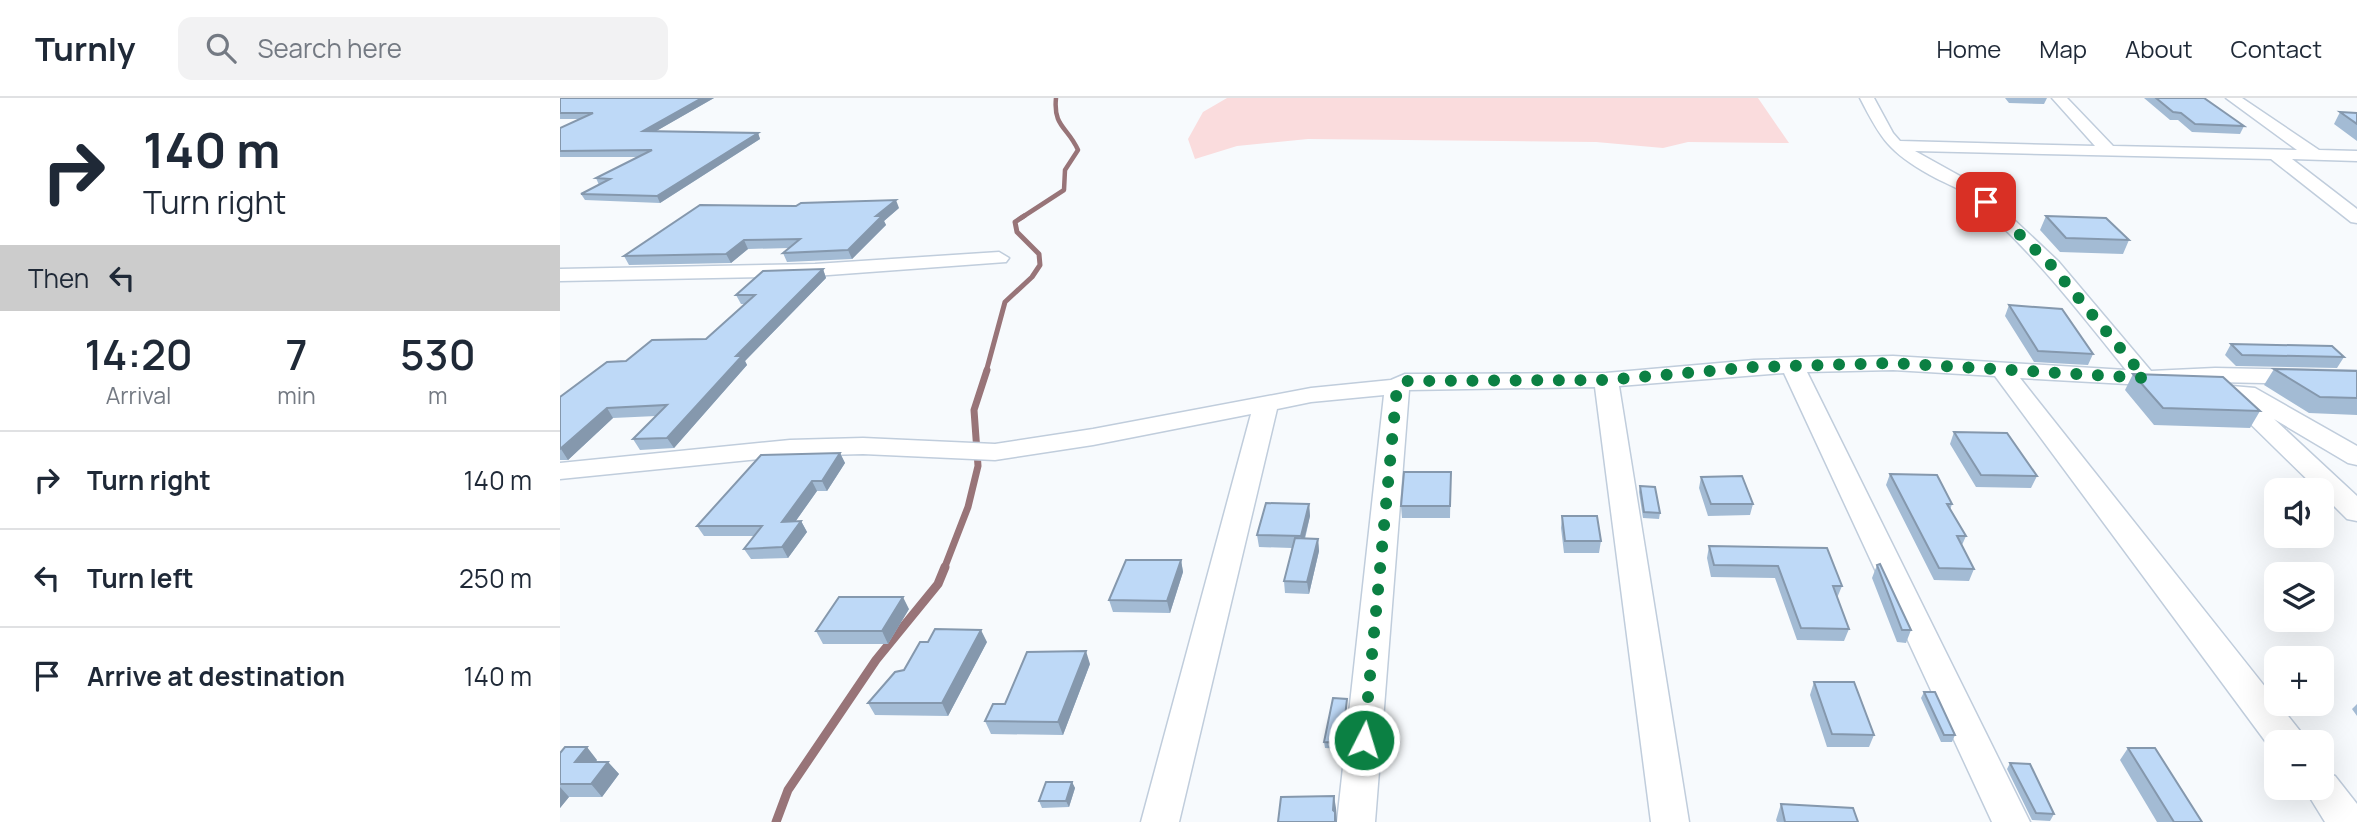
<!DOCTYPE html>
<html lang="en">
<head>
<meta charset="utf-8">
<style>
  body { margin:0; font-family:Manrope,sans-serif; background:#f2f2f3; color:#1f2937; height:100vh; display:flex; flex-direction:column; font-size:26px; white-space:nowrap }
  * { box-sizing:border-box; margin:0 }
  p { font-size:23px; color:#747a83 }
  .icon { flex:none; width:38px; height:38px; fill:none; stroke:currentColor; stroke-width:2; stroke-linecap:round; stroke-linejoin:round }
  .map { position:relative; flex:1; overflow:hidden }
  .details { display:flex; flex-direction:column; background:#fff; width:560px }
  .details>* { flex:none }
  .guide { background:#fff; color:#1f2937; overflow:hidden }
  .controls { position:absolute; left:1704px; top:380px; display:grid; gap:14px }
  .controls a { display:grid; place-items:center; width:70px; height:70px; border-radius:14px; background:#fff; box-shadow:0 7px 28px #0002; font-size:35px }
  .pin { position:absolute; display:grid; place-items:center; width:60px; height:60px; color:#fff; margin:-30px; border-radius:14px; box-shadow:0 4px 10px #0006 }
  .me { position:absolute; width:77px; margin:-38px; rotate:5deg; stroke-linejoin:round; filter:drop-shadow(0 0 5px #0008) }
  .turn { display:flex; align-items:center; gap:24px; height:147px; padding:0 28px; font-size:32px }
  .turn .icon { width:91px; height:91px; stroke-width:2.5 }
  .turn b { display:block; font-size:49px; line-height:60px }
  .then { display:flex; align-items:center; height:66px; padding:0 28px; background:#0003; gap:14px; font-size:26px }
  .eta { display:flex; justify-content:space-evenly; align-items:center; height:119px; text-align:center }
  .eta b { font-size:42px; font-weight:600; line-height:49px }
  ul { padding:0; list-style:none }
  li { display:flex; align-items:center; gap:21px; height:98px; padding:0 28px; border-top:2px solid #e0e1e3 }
  li div { flex:1 }
  li b { display:block; font-size:26px }
  li em { font-style:normal }
  header { display:flex; align-items:center; gap:42px; box-sizing:border-box; height:98px; padding:0 35px; background:#fff; border-bottom:2px solid #e0e1e3 }
  header strong { font-size:33px }
  nav { display:flex; gap:38px; margin-inline-start:auto; font-size:24px }
  .search { width:490px; height:63px; background:#f2f2f3; display:flex; align-items:center; gap:18px; box-sizing:border-box; padding:0 24px; border-radius:14px; color:#747a83; font-size:26px }
  main { display:flex; flex:1; min-height:0 }
  .map>svg:first-child { display:block }
  .green { fill:#fadcdd }
  .lines { fill:none; stroke-linecap:round; stroke-linejoin:round }
  .stream-far3 { stroke:#987478; stroke-width:4.5 }
  .stream-far2 { stroke:#987478; stroke-width:5 }
  .stream-far1 { stroke:#987478; stroke-width:7 }
  .stream { stroke:#987478; stroke-width:9 }
  .minor-casing { stroke:#c0cddc; stroke-width:3 }
  .minor { fill:#fff; fill-rule:evenodd }
  .wall { fill:#a3bbd4 }
  .shaded-wall { fill:#8598ad }
  .building { fill:#bed9f7; stroke:#8598ad; stroke-width:2 }
  .route { stroke:#0b8043; stroke-width:12; stroke-dasharray:0 21.6 }
</style>
</head>
<body>
<header>
<strong>Turnly</strong>
<div class="search"><svg class="icon" aria-label="search" viewBox="0 0 24 24"><circle cx="10" cy="10" r="6"/><path d="M15 15l6 6"/></svg>Search here</div>
<nav><a>Home</a><a>Map</a><a>About</a><a>Contact</a></nav>
</header>
<main>
<section class="details">
<div class="guide">
<div class="turn"><svg class="icon" aria-label="right" viewBox="0 0 24 24"><path d="M7 20v-9h11M14 6l5 5-5 5"/></svg><div><b>140 m</b>Turn right</div></div>
<div class="then">Then<svg class="icon" aria-label="left" viewBox="0 0 24 24"><path d="M17 20v-9H6M10 6l-5 5 5 5"/></svg></div>
</div>
<div class="eta">
<div><b>14:20</b><p>Arrival</p></div>
<div><b>7</b><p>min</p></div>
<div><b>530</b><p>m</p></div>
</div>
<ul>
<li><svg class="icon" aria-label="right" viewBox="0 0 24 24"><path d="M7 20v-9h11M14 6l5 5-5 5"/></svg><div><b>Turn right</b></div><em>140 m</em></li>
<li><svg class="icon" aria-label="left" viewBox="0 0 24 24"><path d="M17 20v-9H6M10 6l-5 5 5 5"/></svg><div><b>Turn left</b></div><em>250 m</em></li>
<li><svg class="icon" aria-label="arrive" viewBox="0 0 24 24"><path d="M6 21V4h12l-3 4 3 4H6"/></svg><div><b>Arrive at destination</b></div><em>140 m</em></li>
</ul>
</section>
<div class="map">
<svg width="1797" height="724" viewBox="0 0 1797 724">
  <rect width="100%" height="100%" fill="#f7fafd"/>
  <path class="green" d="M667,0H1198L1229,45L1128,44L1103,50L1036,44L748,41L677,48L635,61L628,41L643,14Z"/>
  <g class="lines">
    <path class="stream-far3" d="M461,120L504,92L505,72L518,52C508,29 493,29 496,0"/>
    <path class="stream-far2" d="M426,274L445,204L472,179L480,167L479,156L457,134L455,124L464,118"/>
    <path class="stream-far1" d="M384,471L408,409L418,368L414,312L427,272"/>
    <path class="stream" d="M216,724L228,692L316,562L378,486L385,469"/>
    <defs>
      <path id="minor" d="M1300,0H1314L1333,35L1340,43L1535,48L1492,0H1507L1553,48L1737,52L1666,0H1682L1759,52L1797,53V63L1732,61L1797,111V125L1791,124L1711,61L1355,53L1418,88L1498,163L1591,273L1655,270L1797,273V287L1655,284L1585,287L1460,280L1740,633L1745,644H1717V655H1714L1435,278L1333,272L1247,274L1470,724H1432L1224,275L1059,288L1129,724H1091L1035,289L849,292L815,724H777L824,297L751,304L717,311L619,724H581L691,316L533,347L435,362L303,356L230,358L0,381V365L230,342L303,340L435,346L533,331L751,290L831,282L845,276L1046,275L1194,262L1333,258L1566,272C1517,211 1468,148 1408,97C1397,89 1382,84 1370,77C1329,54 1321,41 1300,0Z
        M439,154L449,160L446,164L255,178L0,183V171L255,166Z
        M1672,288L1695,290L1797,348V367L1788,365L1714,321L1797,398V423L1787,421L1762,396V392H1758L1664,300L1660,295L1664,290Z
        M1762,674L1775,678L1797,706V724H1765L1744,690H1762Z"/>
    </defs>
    <use href="#minor" class="minor-casing"/>
    <use href="#minor" class="minor"/>
  </g>
  <path class="wall" d="M0,0H154L96,33L198,35L200,41L100,105L25,102L21,96L39,87L36,80L79,59H0V30L20,21H0Z
    M1445,0H1487L1484,6L1449,5Z
    M1584,0H1644L1684,28L1680,36L1632,34L1618,22H1610Z
    M1780,14L1797,15V43L1774,26Z
    M339,110L324,123L326,127L292,161L227,164L223,155L230,150L188,151L171,165L69,167L64,158Z
    M1486,118L1569,142L1563,156L1500,154L1480,132Z
    M263,171L266,180L185,263L187,267L114,350L80,352L73,341L96,318L53,320L8,362H0V299L66,263L146,241L185,206H181L176,197Z
    M1449,207L1533,256L1528,267L1474,264L1445,218Z
    M1671,246L1784,259L1777,270L1676,268L1665,257Z
    M1714,271L1797,273V317L1749,315L1704,287Z
    M1573,276L1700,313L1690,330L1594,327L1565,292Z
    M1394,334L1477,378L1471,390L1416,389L1390,346Z
    M280,355L285,365L267,393H257L235,424L241,423L247,434L228,460L191,461L184,451L194,438H144L137,428Z
    M891,374L890,420H842L841,408Z
    M1330,376L1392,406L1390,412L1406,438L1402,447L1414,471L1409,483L1374,482L1326,387Z
    M1141,379L1193,406L1190,417L1148,418L1139,390Z
    M1080,388L1100,415L1099,421L1083,420L1079,394Z
    M749,406L750,418L745,441H758L759,453L749,496L725,495L724,483L732,450L699,449L697,437Z
    M1002,418L1041,443L1039,455H1004L1001,430Z
    M1149,448L1282,488L1277,500L1289,531L1284,543L1237,542L1215,480L1151,479L1147,460Z
    M621,462L623,474L610,515L553,514L549,502Z
    M1317,467L1351,532L1346,545L1337,544L1312,480Z
    M349,511L328,546H263L256,533Z
    M427,544L388,618L315,617L308,605L344,572Z
    M530,566L503,637L431,636L425,623L445,606Z
    M1254,584L1314,637L1309,649H1267L1250,597Z
    M1364,594L1395,637L1392,644H1381L1361,600Z
    M787,601V607L782,651L765,650L764,644Z
    M1797,606V618L1792,611Z
    M1568,650L1642,724H1597L1560,662Z
    M0,655L37,662L35,664H48L59,676L42,699H9L0,710Z
    M1450,665L1494,716L1490,723L1472,722L1447,671Z
    M512,684L515,690L509,709L482,710L479,703Z
    M1221,706L1298,724H1217L1216,722Z"/>
  <path class="shaded-wall" d="M142,0H154L86,39L83,33Z
    M198,35L200,41L100,105L97,98Z
    M336,102L339,110L324,123L326,127L292,161L288,152L316,118Z
    M184,142L188,151L171,165L166,156Z
    M263,171L266,180L185,263L187,267L114,350L107,340L176,258Z
    M47,310L53,320L8,362L1,351Z
    M280,355L285,365L267,393L262,383Z
    M252,383L257,393L228,434L222,424Z
    M749,406L750,418L742,450L741,438Z
    M241,423L247,434L228,460L222,449Z
    M758,441L759,453L749,496L747,484Z
    M621,462L623,474L610,515L607,503Z
    M343,499L349,511L328,546L322,533Z
    M421,532L427,544L388,618L382,605Z
    M526,553L530,566L503,637L498,624Z
    M27,649L37,662L27,677L15,664Z
    M48,664L59,676L42,699L31,686Z
    M512,684L515,690L509,709L506,703Z
    M0,689L9,699L0,710Z
    M774,698L776,710L777,724H775L773,712Z"/>
  <path class="building" d="M0,0H142L83,33L198,35L97,98L21,96L50,81L36,80L92,52L0,53V30L33,15H0Z
    M1596,0H1644L1684,28L1635,26L1621,15L1613,14Z
    M1780,14L1797,15V26Z
    M336,102L316,118H322L288,152L223,155L240,141L184,142L166,156L64,158L140,107L236,108L241,105Z
    M1486,118L1546,120L1569,142L1506,140Z
    M263,171L176,258H182L107,340L73,341L107,307L47,310L0,351V299L47,264L66,263L92,242L146,241L195,197H176L203,173Z
    M1449,207L1502,211L1533,256L1478,253Z
    M1671,246L1772,248L1784,259L1682,257Z
    M1714,271L1797,273V300L1760,299Z
    M1573,276L1663,279L1700,313L1603,310Z
    M1394,334L1447,335L1477,378L1421,377Z
    M280,355L262,383H252L222,424L241,423L222,449L184,451L202,428H137L201,357Z
    M844,374H891L890,408H841Z
    M1330,376L1377,377L1392,406H1387L1406,438H1397L1414,471L1379,470Z
    M1182,378L1193,406H1151L1141,379Z
    M1080,388L1095,389L1100,415L1084,414Z
    M706,405L749,406L741,438L697,437Z
    M1002,418H1037L1041,443H1005Z
    M735,440L758,441L747,484L724,483Z
    M1149,448L1267,450L1282,488H1273L1289,531L1241,530L1218,468L1154,467Z
    M566,462H621L607,503L549,502Z
    M1320,466L1351,532H1342L1317,467Z
    M279,499H343L322,533H256Z
    M375,531L421,532L382,605H308L335,574L344,572L360,544H368Z
    M526,553L498,624L425,623L433,606H445L467,554Z
    M1254,584H1294L1314,637L1272,636Z
    M1364,594H1375L1395,637H1384Z
    M773,600L787,601L782,645L764,644Z
    M5,649H27L15,664H48L31,686H0V655Z
    M1568,650H1595L1642,724H1614Z
    M1450,665L1470,666L1494,716L1476,715Z
    M486,684H512L506,703H479Z
    M774,698L773,712L775,714V724H718L721,699Z
    M1221,706L1293,710L1298,724H1225Z"/>
  <g class="lines">
    <path class="route" d="M804,642L837,289L845,283L1046,282L1194,269L1332,265L1585,280L1491,167L1426,104"/>
  </g>
</svg>
<div class="controls">
<a><svg class="icon" aria-label="sound" viewBox="0 0 24 24"><path d="M4 9h4l5-4v14l-5-4H4zM17 9q2 3 0 6"/></svg></a>
<a><svg class="icon" aria-label="layers" viewBox="0 0 24 24"><path d="M12 4l9 5-9 5-9-5zM3 14l9 5 9-5"/></svg></a>
<a>+</a>
<a>−</a>
</div>
<div class="pin" style="left:1426px;top:104px;background:#d93025"><svg class="icon" aria-label="arrive" viewBox="0 0 24 24"><path d="M6 21V4h12l-3 4 3 4H6"/></svg></div>
<svg class="me" style="left:804px;top:642px" viewBox="-20 -20 40 40"><circle r="17" fill="#0b8043" stroke="#fff" stroke-width="3"/><path d="M0-11L8 9 0 5-8 9z" fill="#fff"/></svg>
</div>
</main>
</body>
</html>
